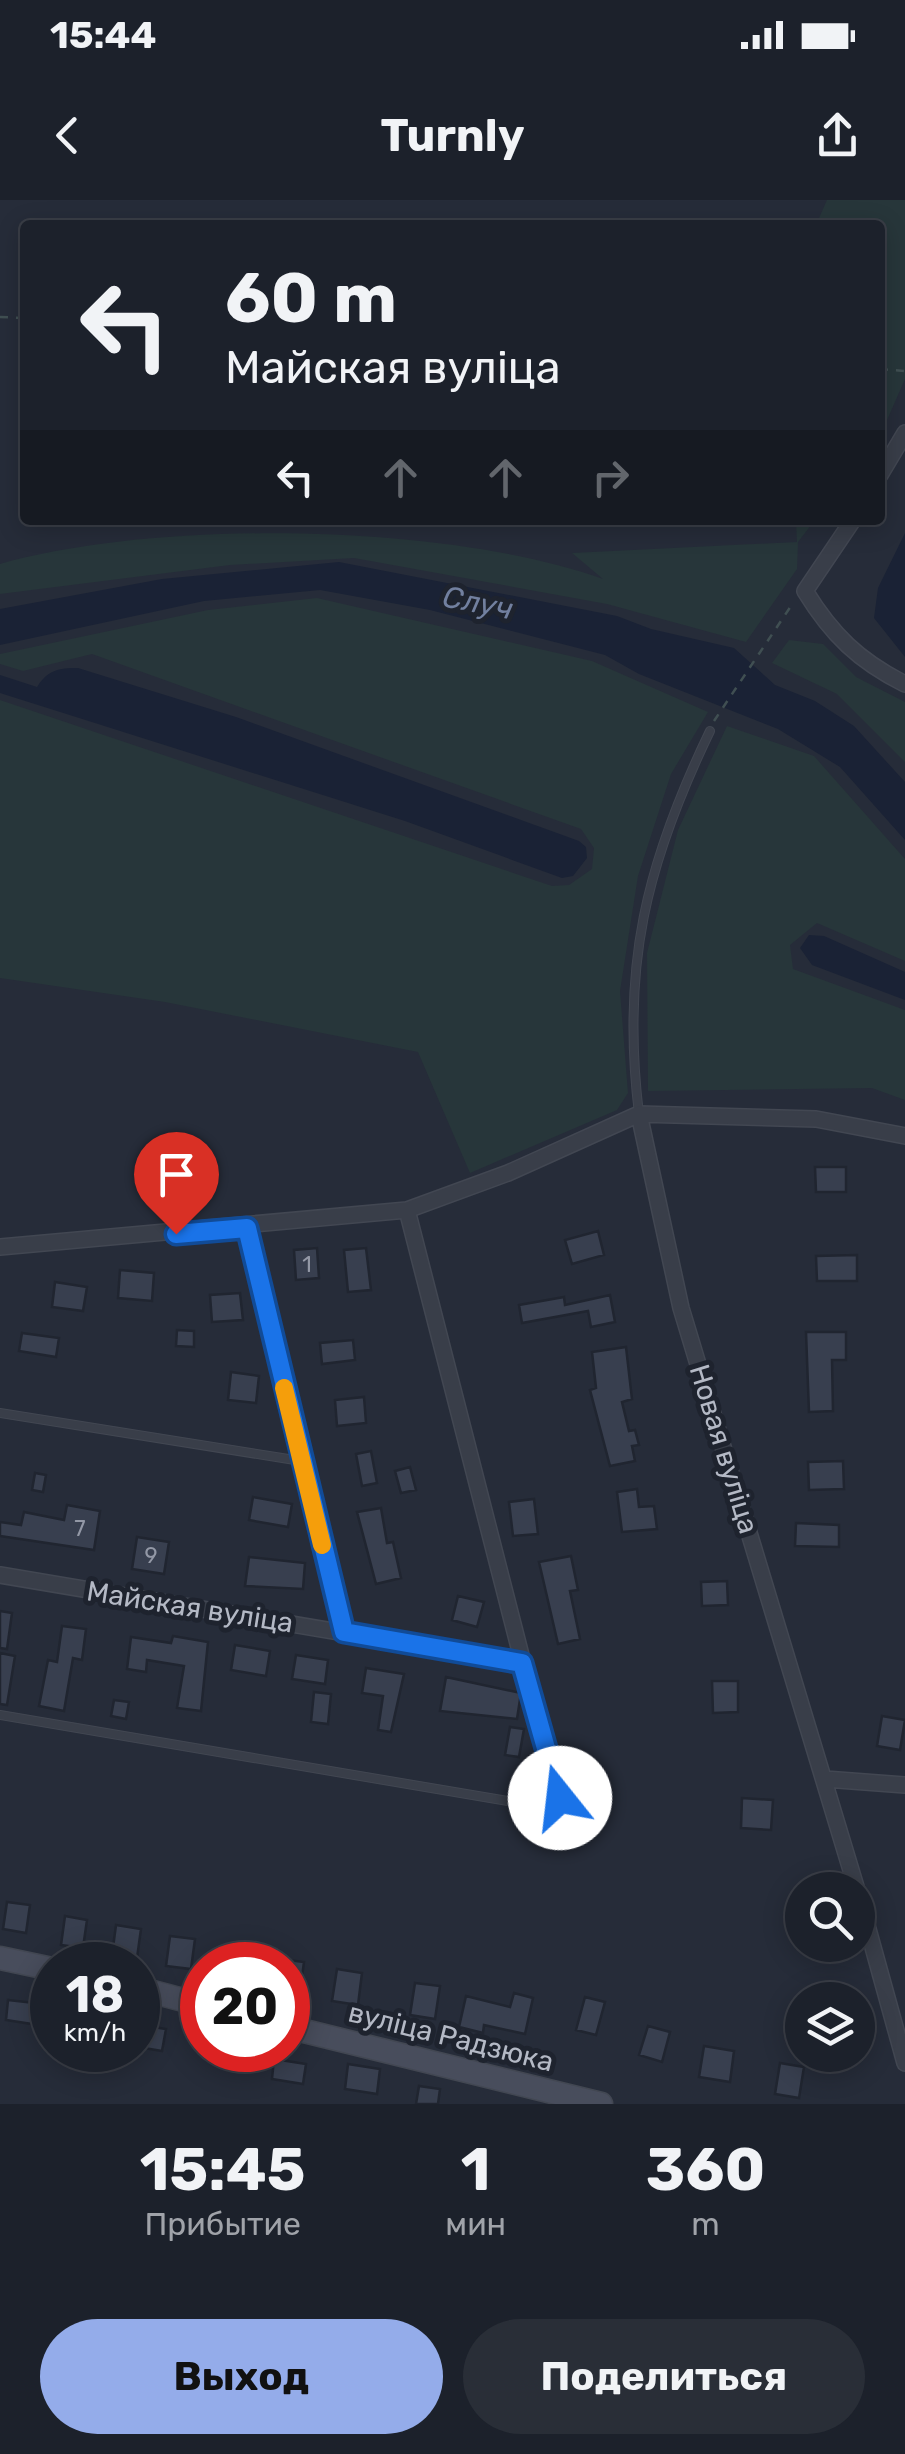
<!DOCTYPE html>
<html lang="ru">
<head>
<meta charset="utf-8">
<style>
  body { margin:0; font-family:Rubik,sans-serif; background:#292e37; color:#f1f3f6; height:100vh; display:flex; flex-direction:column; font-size:38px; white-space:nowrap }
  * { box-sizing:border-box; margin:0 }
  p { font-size:32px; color:#a0a3a9 }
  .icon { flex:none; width:55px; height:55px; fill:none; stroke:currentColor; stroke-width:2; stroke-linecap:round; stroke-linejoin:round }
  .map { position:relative; height:1904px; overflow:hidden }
  .panel { display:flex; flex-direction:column; background:#1c212b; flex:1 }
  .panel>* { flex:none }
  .top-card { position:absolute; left:20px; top:20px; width:865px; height:305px; border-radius:10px; box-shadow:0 5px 25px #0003,0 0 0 2px #3a3e47; background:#1c212b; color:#f1f3f6; overflow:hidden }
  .controls { position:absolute; left:785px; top:1672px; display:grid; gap:20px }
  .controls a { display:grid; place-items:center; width:90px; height:90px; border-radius:50%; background:#1c212b; box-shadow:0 5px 25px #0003,0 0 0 2px #3a3e47; font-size:50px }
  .speed { position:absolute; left:30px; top:1742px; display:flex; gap:20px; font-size:50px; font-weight:700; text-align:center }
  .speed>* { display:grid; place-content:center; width:130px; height:130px; border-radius:50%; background:#1c212b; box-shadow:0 5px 25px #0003,0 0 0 2px #3a3e47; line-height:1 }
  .speed small { font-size:25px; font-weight:400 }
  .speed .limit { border:15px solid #d22; background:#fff; color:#111 }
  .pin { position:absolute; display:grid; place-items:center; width:85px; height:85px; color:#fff; margin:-102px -42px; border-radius:50% 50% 50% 0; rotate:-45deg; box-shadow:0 0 10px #0007 }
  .pin .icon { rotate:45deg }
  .me { position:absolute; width:110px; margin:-55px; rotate:344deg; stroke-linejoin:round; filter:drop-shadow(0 0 8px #0008) }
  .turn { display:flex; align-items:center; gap:35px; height:210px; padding:0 40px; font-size:45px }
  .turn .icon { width:130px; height:130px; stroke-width:2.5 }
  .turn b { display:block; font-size:70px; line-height:85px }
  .lanes { display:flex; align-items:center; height:95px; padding:0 40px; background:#0003; justify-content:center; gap:50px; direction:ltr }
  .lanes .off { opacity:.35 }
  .eta { display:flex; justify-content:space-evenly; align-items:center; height:170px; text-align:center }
  .eta b { font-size:60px; font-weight:700; line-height:70px }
  .button { display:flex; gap:20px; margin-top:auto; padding:20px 40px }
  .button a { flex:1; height:115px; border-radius:60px; background:#94acea; color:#111; font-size:40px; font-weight:700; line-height:115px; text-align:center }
  .button a+a { background:#292e37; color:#f1f3f6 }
  .status { display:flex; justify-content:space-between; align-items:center; height:70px; padding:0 50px; background:#1c212b; direction:ltr }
  .status svg { height:28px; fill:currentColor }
  header { display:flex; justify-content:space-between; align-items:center; height:130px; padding:0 40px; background:#1c212b; font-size:45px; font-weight:700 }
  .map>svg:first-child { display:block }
  .green { fill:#27363a }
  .water { fill:#1a2235 }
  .building { fill:#383f4f; stroke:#202530; stroke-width:2.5 }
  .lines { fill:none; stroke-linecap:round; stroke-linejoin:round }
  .service-casing { stroke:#424752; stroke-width:10 }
  .minor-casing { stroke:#424752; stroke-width:18 }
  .secondary-casing { stroke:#424752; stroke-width:25 }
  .path { stroke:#404f52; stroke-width:2.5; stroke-dasharray:8 8; stroke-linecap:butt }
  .service { stroke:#393e49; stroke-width:8 }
  .minor { stroke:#393e49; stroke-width:15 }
  .secondary { stroke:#484d5c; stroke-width:22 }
  .route-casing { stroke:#114b97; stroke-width:25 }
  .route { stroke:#1a73e8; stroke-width:18 }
  .slow { stroke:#f59e0b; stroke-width:18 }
  .labels { text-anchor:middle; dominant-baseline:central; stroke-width:10; stroke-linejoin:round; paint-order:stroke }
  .number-label { font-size:22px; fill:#9398a6 }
  .street-label { font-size:28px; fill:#b4b9c5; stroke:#1e232e }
  .water-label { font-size:30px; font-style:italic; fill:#72809f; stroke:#1e232e }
</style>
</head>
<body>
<div class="status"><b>15:44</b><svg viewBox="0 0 49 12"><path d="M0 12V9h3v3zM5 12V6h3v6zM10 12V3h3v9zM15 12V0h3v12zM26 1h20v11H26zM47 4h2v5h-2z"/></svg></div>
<header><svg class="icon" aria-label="back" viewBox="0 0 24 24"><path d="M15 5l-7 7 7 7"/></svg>Turnly<svg class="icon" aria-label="share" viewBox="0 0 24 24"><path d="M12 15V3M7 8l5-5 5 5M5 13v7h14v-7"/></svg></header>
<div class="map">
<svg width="905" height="1904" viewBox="0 0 905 1904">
  <rect width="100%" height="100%" fill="#262c39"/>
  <path class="green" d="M827,0H905V179L880,236V25H816Z
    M796,320H815L798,342L797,369L746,442L607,404L354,358L230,365L0,394V364C160,319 446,323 603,379L572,353L797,342Z
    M317,398L592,461L708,512L671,574L638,676L620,791L628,893L617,910L470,973L418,852L165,802L0,778V500L552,686L569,685L592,669L594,648L581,629L92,454L23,471L0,464V454L208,410Z
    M789,440L823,444L856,477L905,502V562L837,494L772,463Z
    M727,526L814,556L905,659V761L817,723L790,745L793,769L905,810V900L872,888L648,891L647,753L678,630Z"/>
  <path class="water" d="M905,333V457L874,418L878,388Z
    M339,362L617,416L651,429L734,448L775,485L815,501L854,526L905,582V640L840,567L778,529L639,474L605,455L430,410L320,390L204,401L0,445V409L162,379Z
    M78,468L236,517L579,641L586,647L587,658L573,676L562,678L405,621L0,493V475L37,487C48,470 58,468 78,468Z
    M809,735L824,736L905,772V800L812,765L800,748Z"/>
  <path class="building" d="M815,967H846V992H816Z
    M598,1031L604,1055L572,1064L565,1040Z
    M317,1048L319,1078L296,1080L294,1050Z
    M366,1048L371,1090L348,1092L344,1050Z
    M857,1055V1081H817L816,1056Z
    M120,1070L154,1073L152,1101L118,1098Z
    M55,1082L87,1087L83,1111L52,1107Z
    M240,1093L243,1120L212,1122L210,1095Z
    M610,1095L615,1122L591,1127L588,1111L522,1123L519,1105L564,1097L565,1105Z
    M177,1130L194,1131V1147L176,1146Z
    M806,1132H846V1160H832L833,1211L809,1212Z
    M22,1133L59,1138L56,1157L19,1151Z
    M353,1140L355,1160L322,1164L320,1143Z
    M626,1147L632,1199L622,1202L629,1231L635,1230L639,1245L632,1246L635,1261L610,1266L590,1190L596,1188L592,1152Z
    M231,1172L259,1176L256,1203L228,1200Z
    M364,1197L366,1223L337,1226L335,1200Z
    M371,1251L377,1283L362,1286L356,1254Z
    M843,1261L844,1289L809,1290L808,1262Z
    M410,1267L416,1290L401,1293L395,1271Z
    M35,1273L46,1275L43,1292L32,1290Z
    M637,1289L639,1307L654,1306L657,1329L622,1332L617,1292Z
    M253,1297L292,1304L288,1327L249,1320Z
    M534,1299L538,1334L513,1336L509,1302Z
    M67,1305L100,1311L94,1350L0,1336V1322L21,1325L24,1312L64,1320Z
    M381,1308L387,1343L393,1342L401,1378L376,1384L357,1312Z
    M796,1323L839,1325V1347L795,1346Z
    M137,1337L169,1342L164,1374L132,1369Z
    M571,1356L578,1390L570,1391L580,1439L558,1444L539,1362Z
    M249,1357L305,1363L303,1389L245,1386Z
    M727,1381L728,1405L702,1406L701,1382Z
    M458,1396L484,1402L477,1427L452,1420Z
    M0,1411L12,1413L7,1449L0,1448Z
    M62,1426L86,1429L82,1460L73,1458L64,1511L39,1506L48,1460L57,1462Z
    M173,1436L208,1442L201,1511L177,1508L184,1466L147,1460L146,1472L127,1469L131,1437L171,1443Z
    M235,1445L270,1451L266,1476L231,1470Z
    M0,1453L15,1456L7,1505L0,1504Z
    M296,1455L328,1460L325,1484L292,1479Z
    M366,1468L404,1474L391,1532L378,1530L383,1496L362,1493Z
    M446,1477L521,1493L517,1519L440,1511Z
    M712,1481H738V1512L713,1513Z
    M314,1492L331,1494L328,1524L311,1522Z
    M114,1500L129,1502L126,1519L111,1516Z
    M882,1516L905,1520L900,1550L877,1546Z
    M510,1527L524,1529L519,1557L505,1555Z
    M742,1598L773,1600L771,1630L741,1628Z
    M7,1702L30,1705L26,1733L3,1729Z
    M65,1716L87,1720L83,1748L61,1745Z
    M116,1725L141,1729L137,1758L112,1755Z
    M170,1736L195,1739L191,1769L166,1766Z
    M224,1753L259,1758V1765H222Z
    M288,1760L304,1762L300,1791L288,1789Z
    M337,1769L362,1773L358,1805L332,1801Z
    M415,1783L440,1786L435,1819L410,1815Z
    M514,1793L533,1798L525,1834L484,1825L483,1833L459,1827L466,1796L510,1807Z
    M585,1797L605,1802L596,1835L576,1830Z
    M8,1800L35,1803L32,1824L6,1820Z
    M140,1825L166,1829L162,1851L138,1847Z
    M648,1826L670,1832L662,1862L639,1855Z
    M704,1846L734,1851L730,1882L699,1877Z
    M274,1859L306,1864L303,1884L272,1879Z
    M780,1863L804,1867L799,1898L775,1894Z
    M348,1864L380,1869L377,1894L345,1889Z
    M419,1886L440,1889L438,1904H416Z"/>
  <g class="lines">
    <defs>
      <path id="service" d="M639,914C621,766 646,664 710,531
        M0,1213L301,1261
        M0,1515L549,1608L559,1597L523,1463"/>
      <path id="minor" d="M880,275L905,233
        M853,320L805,391C832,435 859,461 905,484
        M639,914L681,1108L857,1690
        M247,1028L343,1432
        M0,1047L407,1010L508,973L639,914L816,919L905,936
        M0,1375L523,1463L407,1010
        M825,1579L905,1585
        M858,1693L905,1863"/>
      <path id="secondary" d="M0,1758L52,1769
        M138,1788L202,1805
        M288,1827L601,1904"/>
    </defs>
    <use href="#service" class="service-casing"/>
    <use href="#minor" class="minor-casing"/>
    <use href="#secondary" class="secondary-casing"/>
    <path class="path" d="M0,117L25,118
      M880,169L905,171
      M714,521L793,403"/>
    <use href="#service" class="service"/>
    <use href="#minor" class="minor"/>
    <use href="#secondary" class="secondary"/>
  </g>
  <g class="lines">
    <defs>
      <path id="route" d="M176,1034L247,1028L344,1432L522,1463L560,1598"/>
    </defs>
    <use href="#route" class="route-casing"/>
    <use href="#route" class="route"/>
    <path class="slow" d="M284,1188L322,1345"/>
  </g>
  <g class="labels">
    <g class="number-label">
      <text x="307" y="1064">1</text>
      <text x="80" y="1328">7</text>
      <text x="151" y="1355">9</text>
    </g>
    <g class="street-label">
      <text transform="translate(724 1249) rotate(73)">Новая вуліца</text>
      <text transform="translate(190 1407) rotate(9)">Майская вуліца</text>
      <text transform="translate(451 1837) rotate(14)">вуліца Радзюка</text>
    </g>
    <g class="water-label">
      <text transform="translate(478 403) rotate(11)">Случ</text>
    </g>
  </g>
</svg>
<div class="controls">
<a><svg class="icon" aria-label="search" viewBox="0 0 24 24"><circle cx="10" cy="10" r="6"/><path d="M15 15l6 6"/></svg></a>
<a><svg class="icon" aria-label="layers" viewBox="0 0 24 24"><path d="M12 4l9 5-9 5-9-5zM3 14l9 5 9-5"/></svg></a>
</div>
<div class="speed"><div>18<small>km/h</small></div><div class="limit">20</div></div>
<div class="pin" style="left:176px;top:1034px;background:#d93025"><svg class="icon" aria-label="arrive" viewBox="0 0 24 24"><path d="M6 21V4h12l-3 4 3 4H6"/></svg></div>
<svg class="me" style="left:560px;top:1598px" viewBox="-20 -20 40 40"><circle r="19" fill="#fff"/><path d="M0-13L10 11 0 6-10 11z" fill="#1a73e8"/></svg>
<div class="top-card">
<div class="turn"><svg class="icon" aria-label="left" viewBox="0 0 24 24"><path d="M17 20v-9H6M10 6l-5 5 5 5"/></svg><div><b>60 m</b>Майская вуліца</div></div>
<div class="lanes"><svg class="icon" aria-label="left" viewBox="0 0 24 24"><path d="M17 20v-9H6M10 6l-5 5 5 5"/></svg><svg class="icon off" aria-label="ahead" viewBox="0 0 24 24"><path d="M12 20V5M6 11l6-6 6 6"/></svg><svg class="icon off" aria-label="ahead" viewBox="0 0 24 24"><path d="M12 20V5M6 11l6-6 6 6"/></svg><svg class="icon off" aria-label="right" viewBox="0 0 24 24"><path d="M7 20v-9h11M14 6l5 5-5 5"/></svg></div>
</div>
</div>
<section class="panel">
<div class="eta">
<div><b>15:45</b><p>Прибытие</p></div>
<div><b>1</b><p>мин</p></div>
<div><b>360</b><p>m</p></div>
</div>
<div class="button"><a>Выход</a><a>Поделиться</a></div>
</section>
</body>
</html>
